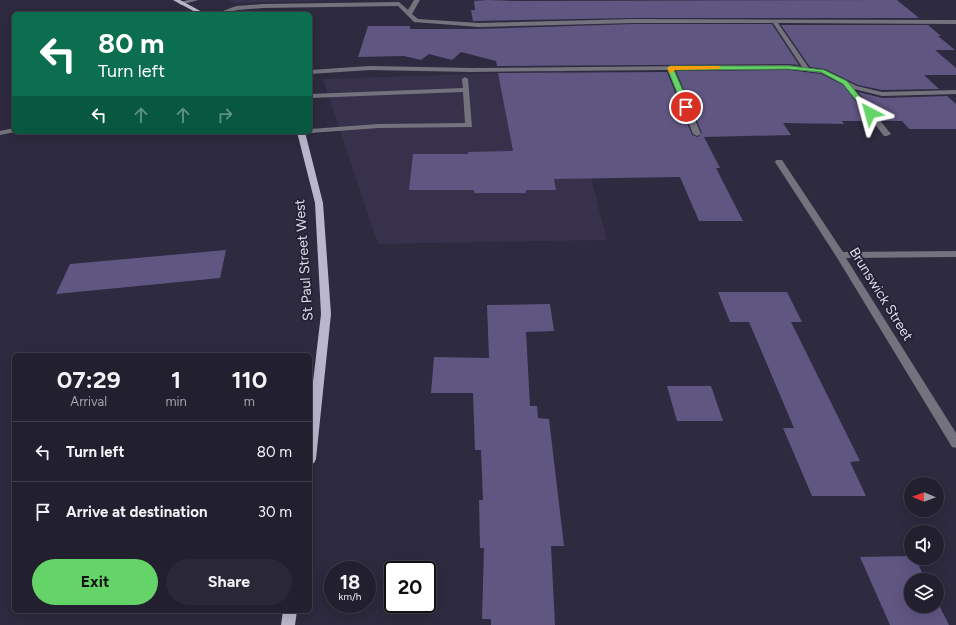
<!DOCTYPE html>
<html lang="en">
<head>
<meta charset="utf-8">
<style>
  body { margin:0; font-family:Figtree,sans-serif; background:#2a2837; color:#f1f3f6; height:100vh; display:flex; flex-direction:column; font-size:15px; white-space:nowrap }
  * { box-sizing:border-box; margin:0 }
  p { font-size:13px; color:#a2a3aa }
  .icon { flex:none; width:22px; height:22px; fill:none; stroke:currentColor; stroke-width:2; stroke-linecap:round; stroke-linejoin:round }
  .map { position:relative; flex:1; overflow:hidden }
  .details { position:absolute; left:12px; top:353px; width:300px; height:260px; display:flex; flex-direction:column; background:#22202f; border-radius:6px; box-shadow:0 4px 16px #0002,0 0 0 1px #3f3e4b }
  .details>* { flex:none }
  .top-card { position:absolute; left:12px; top:12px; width:300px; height:122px; border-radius:6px; box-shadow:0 4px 16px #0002,0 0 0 1px #3f3e4b; background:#0b6e4f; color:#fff; overflow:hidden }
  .needle { width:26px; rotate:271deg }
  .buttons { position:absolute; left:904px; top:477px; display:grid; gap:8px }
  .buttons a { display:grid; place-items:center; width:40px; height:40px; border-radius:50%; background:#22202f; box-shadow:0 4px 16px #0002,0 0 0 1px #3f3e4b; font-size:20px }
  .speed { position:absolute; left:324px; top:561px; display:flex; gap:8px; font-size:20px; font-weight:700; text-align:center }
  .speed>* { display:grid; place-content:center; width:52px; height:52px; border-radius:50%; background:#22202f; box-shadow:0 4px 16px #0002,0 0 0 1px #3f3e4b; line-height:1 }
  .speed small { font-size:10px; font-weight:400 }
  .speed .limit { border:2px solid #111; border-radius:6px; background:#fff; color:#111 }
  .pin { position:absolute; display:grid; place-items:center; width:34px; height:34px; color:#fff; margin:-17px; border:2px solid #fff; border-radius:50%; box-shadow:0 1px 4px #0007 }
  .me { position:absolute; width:44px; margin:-22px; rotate:321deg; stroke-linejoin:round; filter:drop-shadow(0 0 3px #0008) }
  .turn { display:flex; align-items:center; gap:14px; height:84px; padding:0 20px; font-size:18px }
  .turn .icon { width:52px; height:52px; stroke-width:2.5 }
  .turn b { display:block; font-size:28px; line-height:34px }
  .lanes { display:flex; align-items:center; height:38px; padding:0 20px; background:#0003; justify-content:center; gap:20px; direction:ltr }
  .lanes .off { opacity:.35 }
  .eta { display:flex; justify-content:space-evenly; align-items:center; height:68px; text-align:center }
  .eta b { font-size:24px; font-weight:700; line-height:28px }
  .action { display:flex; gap:8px; margin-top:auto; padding:8px 20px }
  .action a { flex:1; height:46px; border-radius:24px; background:#64d468; color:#111; font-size:16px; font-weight:700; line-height:46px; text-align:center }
  .action a+a { background:#2a2837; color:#f1f3f6 }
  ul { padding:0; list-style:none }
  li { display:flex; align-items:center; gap:12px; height:60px; padding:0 20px; border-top:1px solid #3f3e4b }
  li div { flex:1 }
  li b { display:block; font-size:15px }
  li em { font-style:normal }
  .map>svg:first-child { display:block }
  .built { fill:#37314c }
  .building { fill:#605682 }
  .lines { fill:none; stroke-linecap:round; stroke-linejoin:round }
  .minor { fill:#74727d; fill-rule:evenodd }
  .major { fill:#bab6cd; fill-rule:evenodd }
  .route { fill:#64d468; stroke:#418a44 }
  .slow { fill:#f59e0b }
  .labels { text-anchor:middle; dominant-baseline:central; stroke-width:3.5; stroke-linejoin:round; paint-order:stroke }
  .street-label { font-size:14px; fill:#dfddeb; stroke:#252034 }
</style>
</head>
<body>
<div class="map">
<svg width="956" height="625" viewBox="0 0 956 625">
  <rect width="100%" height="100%" fill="#2e2a3f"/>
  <path class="built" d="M230,0H351L234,3Z
    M564,71L607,240L378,244L323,79Z"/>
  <path class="building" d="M487,0L518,1L897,0L919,18H634L473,21L471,10H475L474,1Z
    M634,24H772L799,65L789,64L497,66L496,61L461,52L452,60L429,54L421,60L404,56L358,57L368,26H410V29H474Z
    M781,25H928L941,36H938L955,50H935L956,68V75H924L939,89L882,90L858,85L825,69L810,67Z
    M789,70L821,74L843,85L871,121H842L844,124L783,123L791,135L704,137L720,168H716L743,221H699L680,177L554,179L556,190H526V193H474V190H409L413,154H468V152L513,151L498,73L667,72L692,135L698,137L702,133L676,71Z
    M858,92L882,98L947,96L956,104V129H909L902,121H882Z
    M226,250L220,278L56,294L70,264Z
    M718,292H787L802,322H791L860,461L850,462L866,496H812L783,428H794L749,322H730Z
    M550,304L554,331L526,332L530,406H537L538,418L549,419L564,546H551L555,625H491V619H482L484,548H480L479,500H483L481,450H475L473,393H431L434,357L489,358L487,305Z
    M667,386H711L723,421H677Z
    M911,556V558H915L926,580H911V606H937V601L949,625H890L860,557Z"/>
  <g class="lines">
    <path class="minor" d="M188,0H198L181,5L178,3Z
      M414,0H420L412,14L418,19L479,23L634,19L956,20V24L778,23L809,68L824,70L857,86L882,92L956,90V94L882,96L854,89L891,134L887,136H884L844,84L821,73L789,69L674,70L701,134L697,136L693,134L668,70L471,72L370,70L310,74V70L370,66L471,68L789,65L802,67L773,23H634L479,27L414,22L398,6L263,8L237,10L223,14H215L236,6L263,4L399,2L408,10Z
      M465,77L468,79L472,127L379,128L310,133L307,132H310V129L379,124L465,123L463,92L310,98V94L463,88L462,79Z
      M14,128L15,132L0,135V131Z
      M776,160H782L843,252L956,251V257L846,258L956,433V448L952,447L836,256L775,162Z"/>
    <path class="major" d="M173,0H180L206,14H199Z
      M297,132H305L323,203L331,314L316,459L314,463L310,464V407L321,314L315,203Z
      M283,611H297L295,625H281Z"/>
  </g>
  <path class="route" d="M789,66L824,70L847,81L873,113L868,115L843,84L821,72L789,69L674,70L690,107L686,109L683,107L667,68L670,66Z"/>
  <path class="slow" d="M670,66H719L721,68L719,69L674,70V71L672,73H670L667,68Z"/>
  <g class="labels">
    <g class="street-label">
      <text transform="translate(304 260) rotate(-94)">St Paul Street West</text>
      <text transform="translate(881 294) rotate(58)">Brunswick Street</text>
    </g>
  </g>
</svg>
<div class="buttons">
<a><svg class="needle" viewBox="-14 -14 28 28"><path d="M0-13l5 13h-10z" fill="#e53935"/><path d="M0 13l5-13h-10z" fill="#a2a3aa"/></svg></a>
<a><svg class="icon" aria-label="sound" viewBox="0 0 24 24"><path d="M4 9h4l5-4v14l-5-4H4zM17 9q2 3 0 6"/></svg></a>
<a><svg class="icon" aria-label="layers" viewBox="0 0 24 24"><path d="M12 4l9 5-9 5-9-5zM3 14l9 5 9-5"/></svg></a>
</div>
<div class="speed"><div>18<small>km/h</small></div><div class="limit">20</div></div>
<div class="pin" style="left:686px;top:107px;background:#d93025"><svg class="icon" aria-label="arrive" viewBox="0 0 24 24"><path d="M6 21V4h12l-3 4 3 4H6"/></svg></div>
<svg class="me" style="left:870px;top:113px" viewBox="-20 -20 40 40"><path d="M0-17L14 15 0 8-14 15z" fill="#64d468" stroke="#fff" stroke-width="4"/></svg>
<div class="top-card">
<div class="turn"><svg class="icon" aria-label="left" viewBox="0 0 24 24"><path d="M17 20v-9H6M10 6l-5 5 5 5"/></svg><div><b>80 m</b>Turn left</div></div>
<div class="lanes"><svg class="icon" aria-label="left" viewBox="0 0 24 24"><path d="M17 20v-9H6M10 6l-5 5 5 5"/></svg><svg class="icon off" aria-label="ahead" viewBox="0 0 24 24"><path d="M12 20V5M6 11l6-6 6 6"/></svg><svg class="icon off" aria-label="ahead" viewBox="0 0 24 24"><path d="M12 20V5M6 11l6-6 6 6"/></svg><svg class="icon off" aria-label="right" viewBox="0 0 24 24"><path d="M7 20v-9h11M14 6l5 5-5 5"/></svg></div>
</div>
<section class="details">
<div class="eta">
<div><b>07:29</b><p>Arrival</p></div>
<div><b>1</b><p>min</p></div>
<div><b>110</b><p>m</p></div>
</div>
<ul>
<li><svg class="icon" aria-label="left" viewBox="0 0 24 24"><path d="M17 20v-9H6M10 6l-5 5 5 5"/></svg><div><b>Turn left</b></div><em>80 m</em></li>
<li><svg class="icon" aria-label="arrive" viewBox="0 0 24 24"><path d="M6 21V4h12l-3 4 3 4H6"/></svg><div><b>Arrive at destination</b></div><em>30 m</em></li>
</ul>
<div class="action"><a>Exit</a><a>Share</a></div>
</section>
</div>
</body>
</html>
